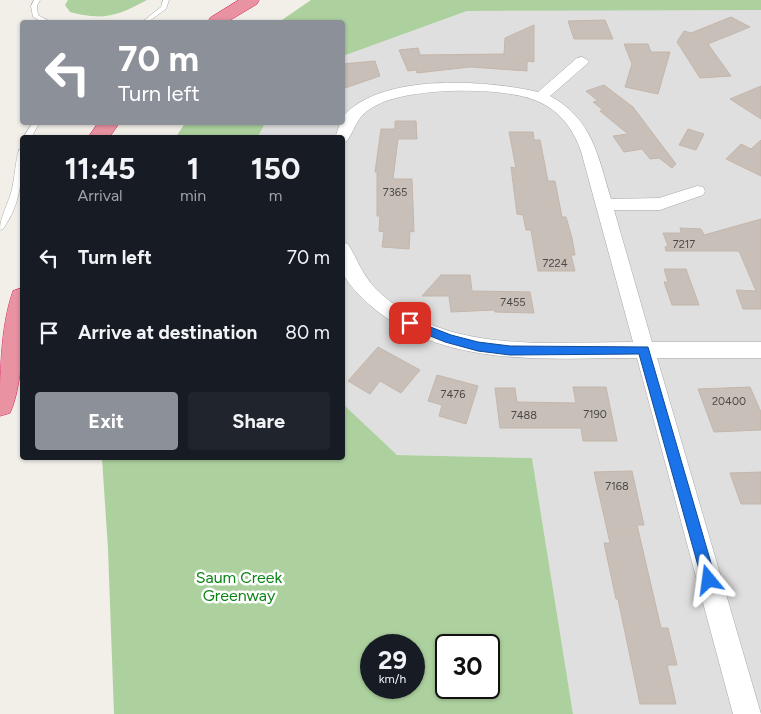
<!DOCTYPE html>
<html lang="en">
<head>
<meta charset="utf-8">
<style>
  body { margin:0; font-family:Figtree,sans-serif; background:#20242c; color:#f1f3f6; height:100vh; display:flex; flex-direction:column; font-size:19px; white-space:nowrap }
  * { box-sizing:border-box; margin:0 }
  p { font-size:16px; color:#9ea1a6 }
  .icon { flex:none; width:28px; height:28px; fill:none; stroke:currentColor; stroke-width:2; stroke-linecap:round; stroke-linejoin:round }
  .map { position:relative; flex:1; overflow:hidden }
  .sheet { position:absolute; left:20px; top:135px; width:325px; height:325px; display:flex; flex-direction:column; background:#171b24; border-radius:5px; box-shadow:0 1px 4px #0004 }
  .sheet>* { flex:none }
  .guide { position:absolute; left:20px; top:20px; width:325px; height:105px; border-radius:5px; box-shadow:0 1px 4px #0004; background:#8c9099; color:#fff; overflow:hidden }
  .speed { position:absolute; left:360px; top:634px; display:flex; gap:10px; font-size:25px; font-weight:700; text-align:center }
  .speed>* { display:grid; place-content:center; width:65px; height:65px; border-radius:50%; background:#171b24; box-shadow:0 1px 4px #0004; line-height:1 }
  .speed small { font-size:12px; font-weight:400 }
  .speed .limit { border:2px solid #111; border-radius:8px; background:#fff; color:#111 }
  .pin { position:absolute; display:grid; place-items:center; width:42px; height:42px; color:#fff; margin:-21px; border-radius:10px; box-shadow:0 2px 8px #0006 }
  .me { position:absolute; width:55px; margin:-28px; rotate:344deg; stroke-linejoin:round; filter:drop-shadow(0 0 4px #0008) }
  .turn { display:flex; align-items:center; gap:18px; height:105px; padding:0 15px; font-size:22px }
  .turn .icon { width:65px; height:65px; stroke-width:2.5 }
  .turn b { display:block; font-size:35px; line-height:42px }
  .eta { display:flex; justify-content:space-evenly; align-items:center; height:85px; text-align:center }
  .eta b { font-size:30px; font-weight:700; line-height:35px }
  .action { display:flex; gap:10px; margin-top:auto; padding:10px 15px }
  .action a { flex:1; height:58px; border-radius:5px; background:#8c9099; color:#fff; font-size:20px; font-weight:700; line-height:58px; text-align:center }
  .action a+a { background:#20242c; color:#f1f3f6 }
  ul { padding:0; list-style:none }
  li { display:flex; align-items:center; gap:15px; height:75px; padding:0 15px }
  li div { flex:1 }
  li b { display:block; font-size:19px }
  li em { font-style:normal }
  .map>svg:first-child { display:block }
  .residential { fill:#e0dfdf }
  .forest { fill:#add19e; fill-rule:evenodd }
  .building { fill:#c7bfb8; stroke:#c4b6ab }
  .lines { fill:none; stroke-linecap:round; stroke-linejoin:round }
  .service-casing { stroke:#a9a9a9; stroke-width:1 }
  .minor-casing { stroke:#a9a9a9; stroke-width:1 }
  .motorway-casing { stroke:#dc2a67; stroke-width:1 }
  .service { fill:#fff; fill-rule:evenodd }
  .minor { fill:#fff; fill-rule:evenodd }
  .motorway { fill:#e892a2; fill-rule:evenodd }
  .route { fill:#1a73e8; stroke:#114b97 }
  .labels { text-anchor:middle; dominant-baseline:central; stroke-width:5; stroke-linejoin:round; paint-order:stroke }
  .number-label { font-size:11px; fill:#4b4948 }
  .near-park-label { font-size:16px; fill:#0c8416; stroke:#fff }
</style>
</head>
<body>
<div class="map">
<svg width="761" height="714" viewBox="0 0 761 714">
  <rect width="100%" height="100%" fill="#f2efe9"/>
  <path class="residential" d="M670,9L761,10V714H573L532,458L397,455L343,404L342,138H258L265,123L342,122L343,56L467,11Z"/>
  <path class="forest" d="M68,0H147C117,16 104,21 70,12L65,5Z
    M311,0H761V10L467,11L343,56L342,22H279Z
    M185,123V122L265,123L258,137H176Z
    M343,404L397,455L532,458L573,714H114L108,549L102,458H342ZM371,645H414V688H371ZM446,645H489V688H446Z"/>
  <path class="building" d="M731,17L750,27L708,44L731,76L700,78L677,42L684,31L691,33Z
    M605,20L613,39H574L568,21Z
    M534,25V62L527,61V71L470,67L417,73L416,70L408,71L399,50L418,48L420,55L504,54L505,38Z
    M624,44H648L651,52H670L658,94L625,87L632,64Z
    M375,61L380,76L342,89V64Z
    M604,85L633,107L676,164L672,168L659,158L650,159L642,149L624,152L613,136L628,134L600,111L603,110L593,102L598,101L586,91Z
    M761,86V119L730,99Z
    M395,121H416L417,139H398L393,179H412L414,232L410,231L409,249L382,247L384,232L379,231L380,216H377V172H375L381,129H395Z
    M688,129L704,134L696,150L679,145Z
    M509,132H533L534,140H540L548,181H555L562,217H566L572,238L575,255H571L575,271H538L531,230H526L523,215L517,214L511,167L516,168Z
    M761,140V176L726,159L741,144L751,149Z
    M761,219V309H743L736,290L756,291L739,251H666L665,247L668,246L663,233H681L680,228L701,229L704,235Z
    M664,269H686L699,305H672L664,282H668Z
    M441,275H470L472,291L530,292L534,313L495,312L494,310L451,312L449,296H422Z
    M378,347L420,370L401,393L380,381L370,394L348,381Z
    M437,375L478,386L466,424L439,416L442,405L428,401Z
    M573,387H606L617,441H583L581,428H500L495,388H515L517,402L576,403Z
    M750,387L761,412V430L714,432L698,389Z
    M632,471L644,525H637L661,628H668L677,665H667L676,704H640L618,599H616L604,543H610L594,472Z
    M761,472V504H741L730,473Z"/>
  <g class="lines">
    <defs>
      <path id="service" d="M34,0H40L37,6L38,15L49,21L50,22H43L33,17L31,6Z
        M163,0H169L166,9L148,22H142L161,7Z
        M33,122H40L31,138H23Z
        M19,150H22C22,180 21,203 3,229L0,230C0,216 9,203 12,189C15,177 15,162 19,150Z"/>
      <path id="minor" d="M582,57L589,61L587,64L550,96C593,119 598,157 611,199L659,198L697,186L703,187L705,191L703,195L660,210H614L652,342H761V358H657L761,714H733L637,358C547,358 442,369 370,305C361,297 344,281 342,269C341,260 342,250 342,242L348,244C357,259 363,276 376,289C443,355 547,342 633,342L581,151C573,128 559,110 537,101C503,86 407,87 375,106C355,117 358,125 347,141L342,143V138H335C338,130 341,119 345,114C385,73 487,80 538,92L577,58Z"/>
      <path id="motorway" d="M239,0H259L257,4L227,22H208L210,18Z
        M99,122H120L109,138H88Z
        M22,288C26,318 23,386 10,413L0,416C0,376 0,328 13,291Z"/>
    </defs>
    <use href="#service" class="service-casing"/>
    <use href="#minor" class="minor-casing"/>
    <use href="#motorway" class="motorway-casing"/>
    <use href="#service" class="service"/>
    <use href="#minor" class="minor"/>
    <use href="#motorway" class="motorway"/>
  </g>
  <path class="route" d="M410,319L451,335L478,342L510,346L648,347L716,580L714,585L709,587L704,585L702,580L639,354L510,355L478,351L445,342L406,326L405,323L406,320Z"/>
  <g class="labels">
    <g class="number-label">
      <text x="395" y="192">7365</text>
      <text x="684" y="244">7217</text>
      <text x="555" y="263">7224</text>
      <text x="513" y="302">7455</text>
      <text x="453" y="394">7476</text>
      <text x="729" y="401">20400</text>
      <text x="595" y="414">7190</text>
      <text x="524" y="415">7488</text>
      <text x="617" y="486">7168</text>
    </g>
    <g class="near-park-label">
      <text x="239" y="577">Saum Creek<tspan x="239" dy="18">Greenway</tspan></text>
    </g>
  </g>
</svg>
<div class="speed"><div>29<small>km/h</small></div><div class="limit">30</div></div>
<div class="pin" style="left:410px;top:323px;background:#d93025"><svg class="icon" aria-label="arrive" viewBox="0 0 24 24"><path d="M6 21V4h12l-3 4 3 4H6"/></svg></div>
<svg class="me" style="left:709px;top:580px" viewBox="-20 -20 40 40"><path d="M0-17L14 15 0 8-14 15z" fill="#1a73e8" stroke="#fff" stroke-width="4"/></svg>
<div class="guide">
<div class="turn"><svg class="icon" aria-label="left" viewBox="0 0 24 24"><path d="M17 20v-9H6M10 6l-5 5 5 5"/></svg><div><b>70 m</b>Turn left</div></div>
</div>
<section class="sheet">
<div class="eta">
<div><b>11:45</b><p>Arrival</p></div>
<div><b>1</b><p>min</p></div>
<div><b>150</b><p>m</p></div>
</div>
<ul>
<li><svg class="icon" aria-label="left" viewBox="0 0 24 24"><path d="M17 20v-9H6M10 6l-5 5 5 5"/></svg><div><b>Turn left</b></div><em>70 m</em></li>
<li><svg class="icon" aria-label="arrive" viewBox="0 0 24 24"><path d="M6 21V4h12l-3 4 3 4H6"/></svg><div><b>Arrive at destination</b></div><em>80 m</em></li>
</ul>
<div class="action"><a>Exit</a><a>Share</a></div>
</section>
</div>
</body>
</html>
